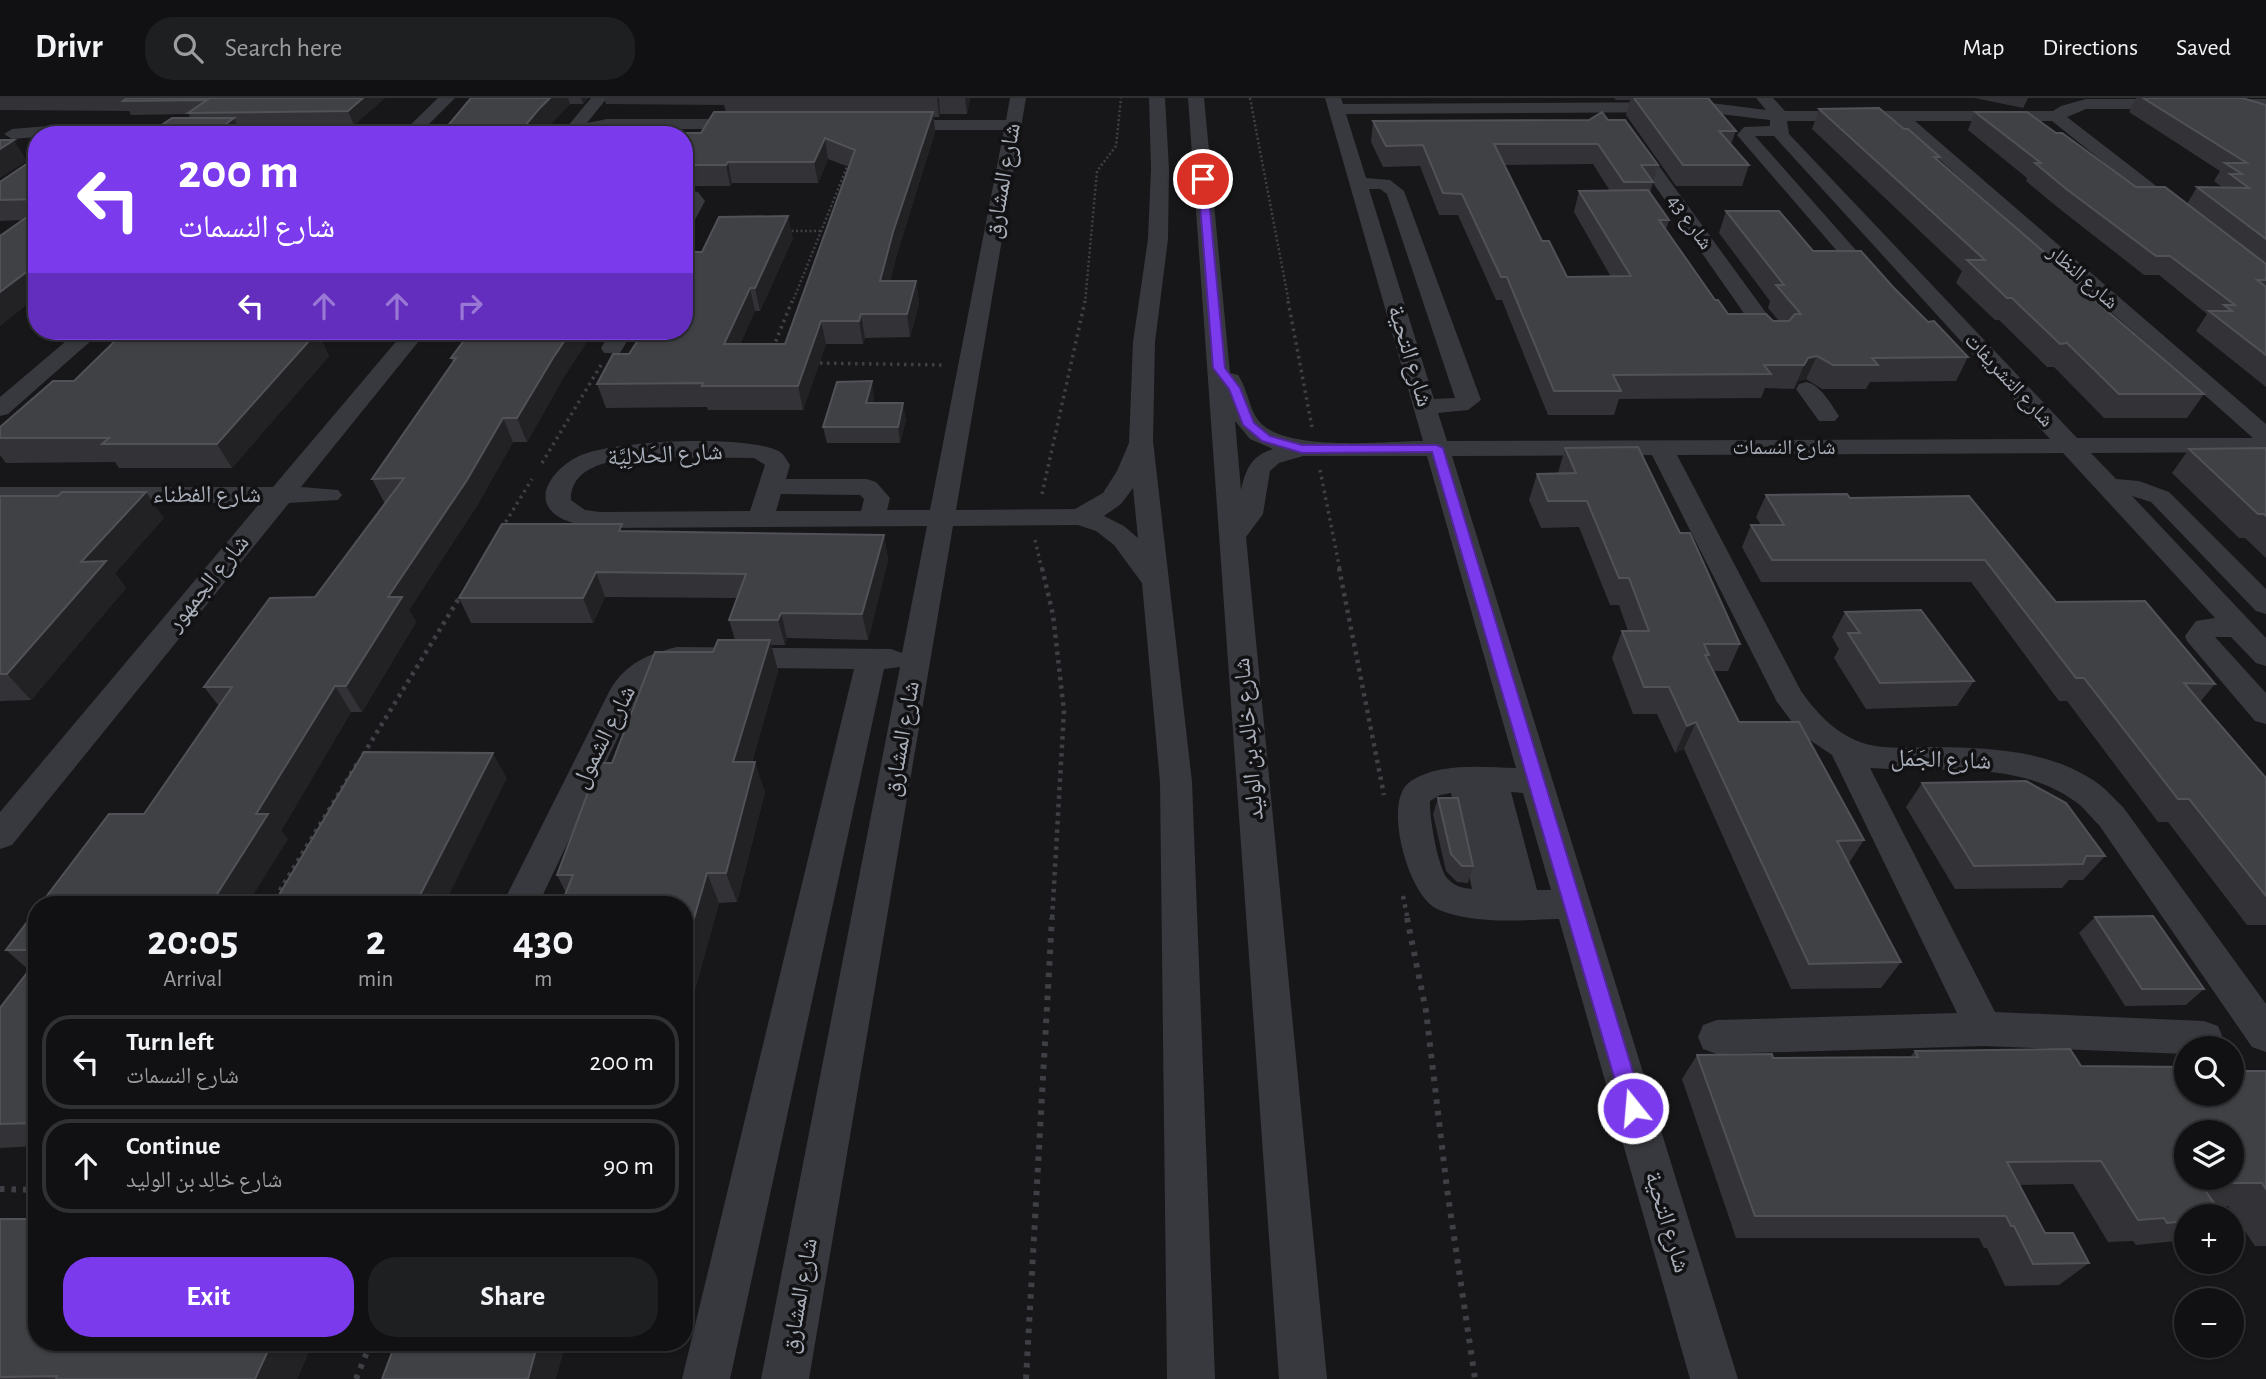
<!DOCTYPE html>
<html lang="en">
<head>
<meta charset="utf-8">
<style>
  body { margin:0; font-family:"Alegreya Sans","Noto Naskh Arabic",sans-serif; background:#1e1f21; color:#f1f3f6; height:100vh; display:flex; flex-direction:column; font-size:26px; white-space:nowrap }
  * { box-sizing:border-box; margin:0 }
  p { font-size:23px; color:#9c9da0 }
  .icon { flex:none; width:38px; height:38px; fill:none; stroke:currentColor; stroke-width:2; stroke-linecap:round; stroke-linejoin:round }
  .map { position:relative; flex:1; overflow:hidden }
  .details { position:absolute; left:28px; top:798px; width:665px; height:455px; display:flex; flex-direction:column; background:#111113; border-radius:28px; box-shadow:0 2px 5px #0004,0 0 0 2px #303133 }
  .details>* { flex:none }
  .guide { position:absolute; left:28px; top:28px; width:665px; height:214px; border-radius:28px; box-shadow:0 2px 5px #0004,0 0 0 2px #303133; background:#7c3aed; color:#fff; overflow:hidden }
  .buttons { position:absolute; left:2174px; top:938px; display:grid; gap:14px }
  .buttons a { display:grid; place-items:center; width:70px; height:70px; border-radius:50%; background:#111113; box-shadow:0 2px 5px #0004,0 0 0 2px #303133; font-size:35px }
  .pin { position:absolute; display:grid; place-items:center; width:60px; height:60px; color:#fff; margin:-30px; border:4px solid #fff; border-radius:50%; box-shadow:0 2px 7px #0007 }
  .me { position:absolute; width:77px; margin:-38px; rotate:343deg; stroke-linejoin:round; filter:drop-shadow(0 0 5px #0008) }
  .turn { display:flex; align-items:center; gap:24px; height:147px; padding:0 35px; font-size:32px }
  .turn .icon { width:91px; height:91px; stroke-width:2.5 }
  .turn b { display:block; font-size:49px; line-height:60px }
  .lanes { display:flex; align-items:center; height:66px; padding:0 35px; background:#0003; justify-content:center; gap:35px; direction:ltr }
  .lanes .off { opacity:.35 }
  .eta { display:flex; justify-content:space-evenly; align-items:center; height:119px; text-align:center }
  .eta b { font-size:42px; font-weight:700; line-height:49px }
  .cta { display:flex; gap:14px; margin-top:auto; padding:14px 35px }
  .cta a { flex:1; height:80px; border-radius:28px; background:#7c3aed; color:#fff; font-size:28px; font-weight:700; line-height:80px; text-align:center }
  .cta a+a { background:#1e1f21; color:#f1f3f6 }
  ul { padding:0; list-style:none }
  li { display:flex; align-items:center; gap:21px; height:94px; margin:0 14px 10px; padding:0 21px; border:4px solid #303133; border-radius:28px }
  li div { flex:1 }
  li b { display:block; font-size:26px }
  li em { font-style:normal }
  header { display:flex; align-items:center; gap:42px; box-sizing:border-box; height:98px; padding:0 35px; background:#111113; border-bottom:2px solid #303133 }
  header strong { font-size:33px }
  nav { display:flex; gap:38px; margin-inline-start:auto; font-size:24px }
  .search { width:490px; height:63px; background:#1e1f21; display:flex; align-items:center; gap:18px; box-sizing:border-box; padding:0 24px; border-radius:28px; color:#9c9da0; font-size:26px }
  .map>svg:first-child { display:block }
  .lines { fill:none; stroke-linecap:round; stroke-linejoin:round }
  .path-far3 { stroke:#3e4046; stroke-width:2.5; stroke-dasharray:2 2.5; stroke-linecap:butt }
  .path-far2 { stroke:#3e4046; stroke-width:3.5; stroke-dasharray:2.5 4.5; stroke-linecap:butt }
  .path-far1 { stroke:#3e4046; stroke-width:4.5; stroke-dasharray:3.5 5; stroke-linecap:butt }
  .path { stroke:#3e4046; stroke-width:6; stroke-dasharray:4.5 7; stroke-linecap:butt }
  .minor { fill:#38393e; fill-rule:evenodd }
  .wall { fill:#333337; fill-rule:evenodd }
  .shaded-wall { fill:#222225 }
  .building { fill:#404145; stroke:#505257; stroke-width:2; fill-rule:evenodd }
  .route { fill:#7c3aed; stroke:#51269a; stroke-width:2 }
  .labels { text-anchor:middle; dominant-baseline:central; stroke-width:7; stroke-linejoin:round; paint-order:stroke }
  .far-street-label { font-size:21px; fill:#a9afba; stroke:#121214 }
  .street-label { font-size:24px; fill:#a9afba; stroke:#121214 }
</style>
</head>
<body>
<header>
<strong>Drivr</strong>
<div class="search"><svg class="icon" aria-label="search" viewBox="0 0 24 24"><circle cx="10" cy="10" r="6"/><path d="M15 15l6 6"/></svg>Search here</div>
<nav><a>Map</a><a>Directions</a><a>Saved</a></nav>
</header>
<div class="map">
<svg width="2266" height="1281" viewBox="0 0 2266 1281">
  <rect width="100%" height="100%" fill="#171719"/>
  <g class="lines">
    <path class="path-far3" d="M1250,0L1289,205
      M787,133H821
      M792,205L849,64
      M1085,205L1097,73L1116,48L1121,0"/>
    <path class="path-far2" d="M1288,203L1312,329
      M773,250L792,203
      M813,265L944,267
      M542,365L601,267
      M1320,372L1340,472
      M1042,396L1085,203
      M502,430L532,381
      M1035,442L1042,472"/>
    <path class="path-far1" d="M1042,470L1053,517L1064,613L1052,822
      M1339,470L1384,697
      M363,657L461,497
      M1403,798L1408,822
      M271,807L358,664"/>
    <path class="path" d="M1407,820L1426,913L1447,1091L1475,1281
      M0,1091L37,1092
      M356,1281L371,1244
      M1026,1281L1052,820"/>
    <path class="minor" d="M438,0H455L418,37H400Z
      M591,0H607L587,25L607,21H750L758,26L750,31H607L579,37H545L547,33L567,29Z
      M1010,0H1026L956,412L1075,411L1103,395L1117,373L1129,345L1133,244L1148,141L1151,71L1149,0H1165L1169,71L1168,141L1155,244L1153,343L1192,684L1215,1281H1167L1160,684L1142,485L1114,447L1096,433L1078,427L953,428L809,1281H761L900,569L884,571L730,1281H682L854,571L677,569L658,577L639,595L538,807H502L610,592C626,565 648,556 677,549L891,551L902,555L927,428L600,430C586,428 571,426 559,419C528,400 557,368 579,358C614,342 742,337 776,352C783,354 786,361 790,367L786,381H867L876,384L890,400L887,412H930L1004,32H892L884,27L892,22H1006ZM660,359L754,360L765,367L750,413L600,414L585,412L571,402C570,361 630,360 660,359ZM1133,390L1138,440L1124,428L1104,418L1121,406ZM781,396L860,397L864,401L861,413H776Z
      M1188,0H1204L1230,275L1238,277L1241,282C1248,295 1250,311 1258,322C1283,355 1384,343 1423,343L1325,0H1341L1343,6L1703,4L1766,12L1756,0H1773L1785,13H2053L2061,8L2086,1H2266V11H2086L2067,19L2186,111L2188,115L2179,121L2172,119L2052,23H1915L2266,326V354L2091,355L2116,381L2139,383L2169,394L2266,491V516L2256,513L2151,404L2132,398L2266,540V568L2256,565L2231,539H2215L2266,595V626L2255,623L2187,543L2185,538L2196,523L2215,520L2063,355L1677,357L1801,593C1817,616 1838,638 1866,646C1887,652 1913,649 1935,649C1992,650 2053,652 2100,687C2108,693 2115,702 2123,709L2266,906V954L2252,949L2099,727C2091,720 2085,710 2076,704C2018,661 1938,675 1870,670L1995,914L2204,923L2218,928L2223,940L2219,950H2186V956L1984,948L1717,956L1703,951L1698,939L1703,927L1717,922L1957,915L1832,657L1801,636L1777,604L1652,357L1452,358L1738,1281H1690L1559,821C1520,822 1474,827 1437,811C1408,798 1381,701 1411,683C1439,664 1484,669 1516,670L1427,358H1303L1279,365L1270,373L1263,416L1246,439L1327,1281H1279ZM1703,14L1770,22V28L1744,29L1737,37L1868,189H1882L1885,185L1755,38H1774L2050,341L1447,343L1438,315L1468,312L1481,302L1404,93L1390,82L1366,80L1346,16ZM1787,23H1896L2253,340H2077L1789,36ZM1369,91H1380L1387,96L1455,300L1434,301ZM1235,323L1250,341L1273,351C1251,358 1246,371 1241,392ZM1511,694L1523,695L1551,792H1537ZM1451,695L1472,791C1462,790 1454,788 1447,780C1438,769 1429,719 1430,703L1440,697Z
      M73,26L126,32H363L371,37L73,36L37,37V39L12,41L4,36L12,31Z
      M1631,37L1637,38L1780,234L1783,239L1780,244H1764L1623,42Z
      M684,91L698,94L705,103L691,129L684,131L687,103Z
      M78,233H102L8,316L0,318V299Z
      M405,233H427L301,389L338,392L342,397L338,402L289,405L12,747L0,751V714L260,405H0V389H273Z
      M611,233H633L620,255H604L601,250Z
      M1807,284C1821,288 1831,306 1839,318L1835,323H1819L1796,291L1799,286Z"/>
  </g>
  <path class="wall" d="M0,0H385L354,27L238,29L190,20L189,16L131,17L129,13L0,12Z
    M471,0H588L583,6H570L542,35H701L726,14L724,7L606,6L604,0H970L967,16H940L939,19H934L935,34L897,156L890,183H916L919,206L910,239L865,240L863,246H826L803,312H708L707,309L606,310L597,286L629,256L702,154L793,140L760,213H755L740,246H785L849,69L828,61L818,85H732L730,88H684V37H440Z
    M1614,0H1708L1736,33L1731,46L1749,67L1742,88H1676L1626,17L1630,2H1616Z
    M1975,0H2028L2023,10Z
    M2136,0H2242L2266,7V289L2196,233L2207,216L2159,177H2144L2056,108L2026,83L2027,80L1968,32L1975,14L2056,35L2136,89L2187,106L2197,89H2222L2214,83L2220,73L2129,14Z
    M1819,11L1904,31L1940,59L1938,62L2096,199L2094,202L2204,296L2187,320H2104L2054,269H2047L1999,222H1995L1956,185L1962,173L1812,31Z
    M1608,22L1658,67L1650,95L1669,122L1666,132L1715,202L1728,216L1779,223L1768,210L1770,203L1719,135L1726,113L1893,189L1928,224L1968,259L1956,283L1870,284L1866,291H1822L1806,281L1798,283L1794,291L1765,290L1761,300L1619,301L1614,317H1548L1502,202H1496L1458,117H1439L1420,68L1383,69L1371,44L1373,23ZM1593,66L1610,93H1579L1574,114L1611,179H1567L1542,143L1504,67Z
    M37,59V198L0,228V138L22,122L0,123V84Z
    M222,233H329L321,241L329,258L232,370H119L115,364L6,365L0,357V329L74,283L213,240Z
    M471,233L561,284L527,344H513L478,406L409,512L416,524L362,614H351L281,733L288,741L144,716L219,608L204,589L315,499L385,406L372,381L453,264L451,260Z
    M874,299L873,305L906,321L900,345H827L823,329Z
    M1565,350L1680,435L1740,546L1728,573H1713L1739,624L1864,742L1849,765L1901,864L1881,890L1791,891L1684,651L1675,655L1657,616H1633L1612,560L1622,533H1628L1619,507H1610L1579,429L1541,430L1529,402L1537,376L1558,375Z
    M2266,350V460L2245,440H2239L2172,375L2189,351Z
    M1766,397L1850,400L1969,398L2056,504L2215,586L2200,604L2266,680V827H2247L2168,724H2158L2067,603H2059L1971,484H1761L1742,449L1751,427H1761L1756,419Z
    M0,398L164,420L115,475L126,490L31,602L1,603L0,604Z
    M625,433L884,437L888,462L868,542L787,540L785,547H771L778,573L752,664L765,694L737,804L719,805L684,931V807L566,795L557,777L612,665L713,554L735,542L729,522L737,500L605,499L593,525H471L459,500Z
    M1845,514L1974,583L1957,608L1866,611L1834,560L1839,551L1832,539Z
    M1922,685L2105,758L2083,782H2069L2062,790L1955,791L1906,709Z
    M1438,700L1473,768L1468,785L1457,784L1446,773L1433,716Z
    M37,811V1048L0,1050V910L29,872L6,852Z
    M2095,819L2204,891L2186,907L2125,908L2079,835Z
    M1915,953L2081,968L2186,996L2266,973V1148H2255L2228,1108H2215L2186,1118V1142L2136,1147L2133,1143L2108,1144L2073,1086L2019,1087L2045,1135L2089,1165L2059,1187L2005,1188L1987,1150H1984L1979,1140H1736L1682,981L1697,957L1773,960L1910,959Z
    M0,1121L37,1244H313L297,1281H0Z"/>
  <path class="shaded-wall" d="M363,0H385L354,27L348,13Z
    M550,0H568L570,6L541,37L519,35L538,12Z
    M581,0H588L583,6Z
    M937,0H939L940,16L939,19Z
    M965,0H970L967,16Z
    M933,14L935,34L897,156L884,206L880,183L893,134Z
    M234,20L242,37H211Z
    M825,40L828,61L818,85L814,64Z
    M14,42L27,63L0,80V51Z
    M728,64L732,85L730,88L726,67Z
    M788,118L793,140L760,213L755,190Z
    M37,166V198L0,228V194Z
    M916,183L919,206L910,239L907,216Z
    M750,190L755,213L730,269L724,246Z
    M861,216L865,240L863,246L859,223Z
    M821,223L826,246L803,312L798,288Z
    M295,233H329L321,241L329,258L232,370L217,346Z
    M571,233H594L561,284L527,344L517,320L553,260Z
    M1817,258L1806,281L1798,283L1794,291L1804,267L1808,260Z
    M872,283L874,299L869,321L866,305Z
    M903,305L906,321L900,345L898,329Z
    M503,320L513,344L478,406L409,512L416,524L362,614L346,588L388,499Z
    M146,394L164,420L115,475L126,490L31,602L7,576L81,464Z
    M884,437L888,462L868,542L862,516Z
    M596,474L605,499L593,525L583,500Z
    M781,515L787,540L785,547L778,522Z
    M770,542L778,573L743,694L733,664Z
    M335,588L351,614L281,733L288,741L247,807H210L256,716Z
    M1696,624L1684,651L1675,655L1687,628Z
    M493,655L507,680L444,807H415Z
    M755,664L765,694L737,804L726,775Z
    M707,775L719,805L684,931V855Z
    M272,1244H313L297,1281H255Z
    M538,1244H566L556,1281H528Z"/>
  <path class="building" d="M127,0H363L348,13L188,15L207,2L123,3Z
    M471,0H550L538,12L519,35H701L714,14H933L893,134L880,183H916L907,216H861L859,223H821L798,288H702L703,285L597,286L613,256H629L644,233H684V154H702L719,119L788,118L755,190H750L724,246H785L855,52L825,40L814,64H728L726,67H684V37H440Z
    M1634,0H1708L1736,33H1719L1749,67H1683Z
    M2143,0H2242L2266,7V141L2197,89L2249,90L2230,76H2242L2225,65H2247Z
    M1879,10L1904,31H1908L1940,59H1934L2096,199H2091L2204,296H2119L2067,245L2060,246L2012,200H2007L1967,162H1985L1819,11Z
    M1602,14L1608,22H1625L1658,67H1641L1653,84H1624L1598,46H1494L1542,143H1549L1567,179L1631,178L1579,93L1648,92L1669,122H1659L1715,202H1718L1728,216H1766L1773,223H1789L1795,216H1801L1776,187H1784L1726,113H1779L1813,153H1861L1893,189L1928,224L1934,223L1968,259L1872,260L1878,267H1833L1817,258L1808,260L1804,267H1764L1771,276L1613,277L1621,293H1554L1507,179H1501L1462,96L1443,95L1423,47L1386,48L1373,23L1589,22Z
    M1975,14H2027L2056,35H2062L2136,89H2165L2266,166V182H2257L2266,189V257L2209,213H2232L2224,207H2235L2170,158H2156L2065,90L2035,65H2041Z
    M172,20H234L211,37H147Z
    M0,42H14L0,51Z
    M37,59V101L0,102V84Z
    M37,112V166L0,194V138Z
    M222,233H295L294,234H317L217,346H102L109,340H0V329L53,283H74L116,242L213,240Z
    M471,233H571L553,260L517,320H503L467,382L388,499H402L346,588H335L256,716H268L210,807H40L109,716H144L232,589H204L270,500L315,499L404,380L372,381L456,260H451Z
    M872,283L866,305H903L898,329H823L837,284Z
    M1638,349L1680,435H1690L1740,546H1704L1709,557H1705L1739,624H1799L1864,742L1837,743L1901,864L1809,866L1696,624L1687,628L1669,589H1644L1622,533H1649L1629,480H1619L1587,403H1548L1537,376L1576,375L1565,350Z
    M2266,350V418L2264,416H2258L2189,351Z
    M62,394H146L81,464L106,463L7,576H0V398H58Z
    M1847,396L1850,400L1969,398L2056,504L2145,503L2215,586L2184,585L2266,680V798L2189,701H2178L2084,580H2076L1985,462H1772L1751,427H1784L1766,397Z
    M502,426H622L619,433L884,437L862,516L781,515L778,522H729L746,476L596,474L583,500H459Z
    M1921,512L1974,583L1880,585L1848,535H1860L1845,514Z
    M718,542H770L733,664H755L726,775H707L684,855V807H561L573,777H557L599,665H612L655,554H713Z
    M364,654L493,655L415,807H273Z
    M2026,683L2066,705L2105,758H2086L2083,766L1974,768L1922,685Z
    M1438,700H1458L1473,768H1462L1451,756Z
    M37,811V852H6Z
    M2153,818L2204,891H2142L2095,819Z
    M37,862V1025L0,1026V910Z
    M2070,951L2081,968L2186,969V996H2231V973H2266V1091L2262,1085H2200L2223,1118H2186V1123L2167,1125L2164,1120L2138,1122L2101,1063L2007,1064L2045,1135H2073L2089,1165L2033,1166L2014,1128H2011L2006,1118H1755L1697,957L1772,956L1773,960L1918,959L1915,953ZM2186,1034H2231V1080H2186Z
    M0,1121H37V1244H272L255,1281H56L57,1278L0,1279Z
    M396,1244H538L528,1281H382Z"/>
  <path class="route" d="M1203,78L1207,81L1225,270L1240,290L1254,325L1270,338L1302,347H1437L1443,350L1644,1010L1641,1016L1633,1019L1626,1016L1623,1010L1432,354L1302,355L1262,343L1243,327L1229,291L1213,270L1198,81Z"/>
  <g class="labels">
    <g class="far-street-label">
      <text transform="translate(1690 124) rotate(54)">شارع 43</text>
      <text transform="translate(2083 179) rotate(41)">شارع النظار</text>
      <text transform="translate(2009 282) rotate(47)">شارع التشريفات</text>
      <text x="1784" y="349">شارع النسمات</text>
    </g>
    <g class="street-label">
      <text transform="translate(1003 83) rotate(-80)">شارع المشارق</text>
      <text transform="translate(1410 258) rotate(73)">شارع التحية</text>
      <text transform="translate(665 357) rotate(-3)">شارع الحَلالِيَّة</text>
      <text x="207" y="397">شارع الفطناء</text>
      <text transform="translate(208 485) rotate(-51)">شارع الجمهور</text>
      <text transform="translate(604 639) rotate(-63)">شارع الشمول</text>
      <text transform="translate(902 641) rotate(-80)">شارع المشارق</text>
      <text transform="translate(1249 641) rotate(-95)">شارع خالِد بن الوليد</text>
      <text transform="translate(1941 662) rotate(2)">شارع الجَمَل</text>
      <text transform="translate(1667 1124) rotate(73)">شارع التحية</text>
      <text transform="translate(800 1198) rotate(-80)">شارع المشارق</text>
    </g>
  </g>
</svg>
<div class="buttons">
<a><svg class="icon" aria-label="search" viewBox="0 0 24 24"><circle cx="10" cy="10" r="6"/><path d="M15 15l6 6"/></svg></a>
<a><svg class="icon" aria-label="layers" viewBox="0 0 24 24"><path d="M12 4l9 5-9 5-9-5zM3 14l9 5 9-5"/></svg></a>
<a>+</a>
<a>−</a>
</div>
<div class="pin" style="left:1203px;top:81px;background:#d93025"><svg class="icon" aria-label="arrive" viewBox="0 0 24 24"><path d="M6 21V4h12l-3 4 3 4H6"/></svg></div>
<svg class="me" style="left:1633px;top:1010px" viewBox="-20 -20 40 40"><circle r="17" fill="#7c3aed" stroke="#fff" stroke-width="3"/><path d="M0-11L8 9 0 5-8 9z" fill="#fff"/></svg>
<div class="guide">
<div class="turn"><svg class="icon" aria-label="left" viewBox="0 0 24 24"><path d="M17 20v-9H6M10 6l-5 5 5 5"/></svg><div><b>200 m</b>شارع النسمات</div></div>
<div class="lanes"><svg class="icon" aria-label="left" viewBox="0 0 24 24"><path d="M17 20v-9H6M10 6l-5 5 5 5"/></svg><svg class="icon off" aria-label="ahead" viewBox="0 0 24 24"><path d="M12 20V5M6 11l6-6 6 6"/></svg><svg class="icon off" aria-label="ahead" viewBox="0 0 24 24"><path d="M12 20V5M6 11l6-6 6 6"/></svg><svg class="icon off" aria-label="right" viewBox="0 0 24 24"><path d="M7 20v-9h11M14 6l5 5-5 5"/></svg></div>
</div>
<section class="details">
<div class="eta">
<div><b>20:05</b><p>Arrival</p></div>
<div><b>2</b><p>min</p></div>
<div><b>430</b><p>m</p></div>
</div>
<ul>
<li><svg class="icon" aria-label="left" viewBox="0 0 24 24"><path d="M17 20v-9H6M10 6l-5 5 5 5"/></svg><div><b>Turn left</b><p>شارع النسمات</p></div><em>200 m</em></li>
<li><svg class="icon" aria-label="ahead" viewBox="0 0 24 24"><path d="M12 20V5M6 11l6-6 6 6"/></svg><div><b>Continue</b><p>شارع خالِد بن الوليد</p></div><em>90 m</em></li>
</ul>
<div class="cta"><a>Exit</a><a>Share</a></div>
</section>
</div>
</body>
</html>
